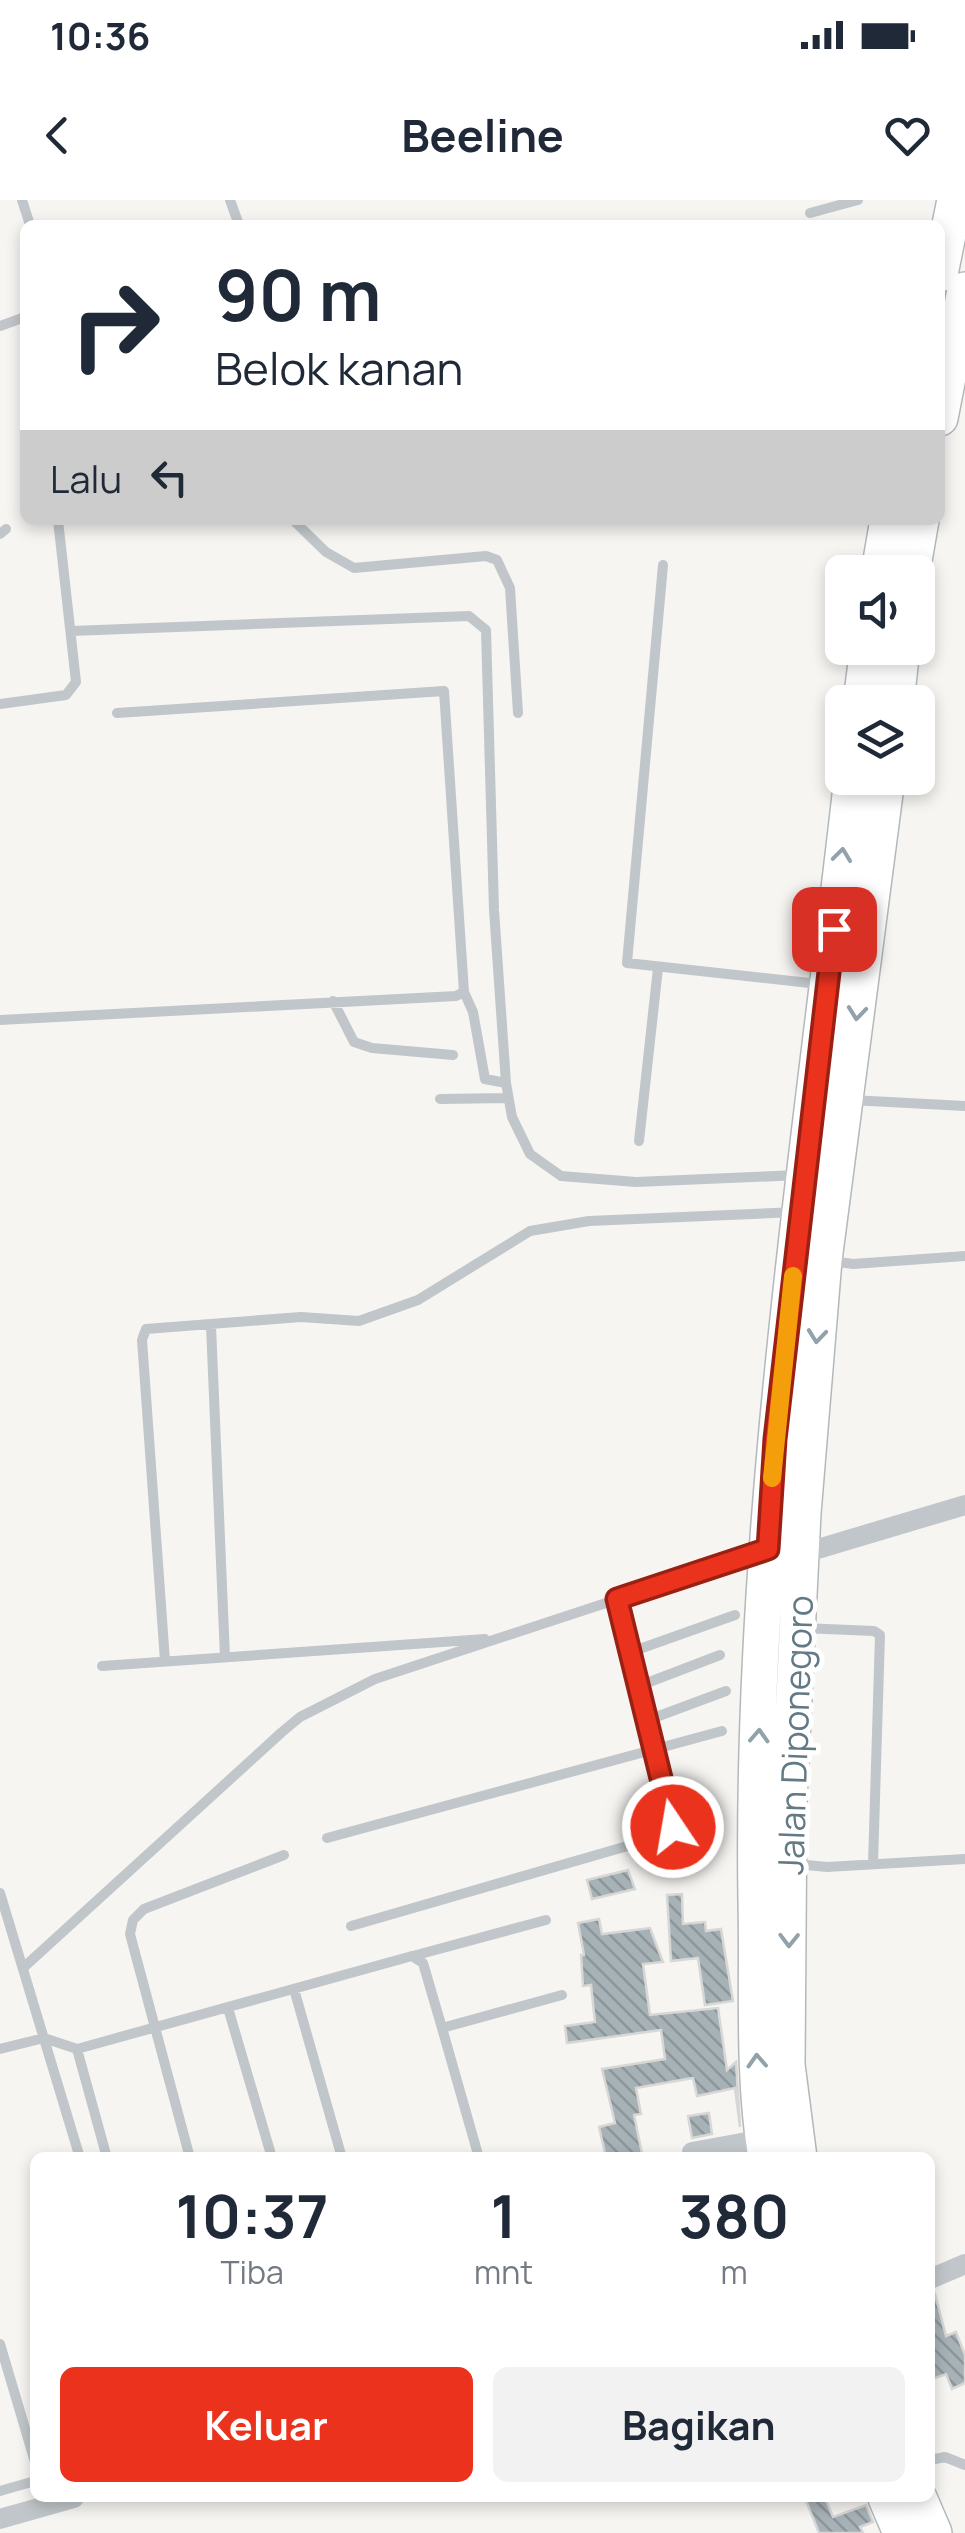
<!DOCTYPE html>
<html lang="id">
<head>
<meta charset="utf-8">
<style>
  body { margin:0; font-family:Manrope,sans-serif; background:#f2f2f3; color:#1f2937; height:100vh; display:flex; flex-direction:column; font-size:38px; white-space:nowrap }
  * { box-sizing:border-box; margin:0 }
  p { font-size:32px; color:#747a83 }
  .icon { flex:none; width:55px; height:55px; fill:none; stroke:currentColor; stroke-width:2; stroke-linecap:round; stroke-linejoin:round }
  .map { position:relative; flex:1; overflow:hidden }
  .drawer { position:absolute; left:30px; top:1952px; width:905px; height:350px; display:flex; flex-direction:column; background:#fff; border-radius:15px; box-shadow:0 5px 15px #0003 }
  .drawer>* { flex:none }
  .hud { position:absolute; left:20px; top:20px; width:925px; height:305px; border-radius:15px; box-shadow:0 5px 15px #0003; background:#fff; color:#1f2937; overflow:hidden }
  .buttons { position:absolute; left:825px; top:355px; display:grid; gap:20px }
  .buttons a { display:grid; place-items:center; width:110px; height:110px; border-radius:15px; background:#fff; box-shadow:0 5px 15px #0003; font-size:50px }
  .pin { position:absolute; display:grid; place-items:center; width:85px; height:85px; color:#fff; margin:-42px; border-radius:20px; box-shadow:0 5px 15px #0006 }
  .me { position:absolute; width:110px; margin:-55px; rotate:348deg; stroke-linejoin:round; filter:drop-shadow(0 0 8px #0008) }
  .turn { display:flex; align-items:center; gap:35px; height:210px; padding:0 30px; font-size:45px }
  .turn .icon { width:130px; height:130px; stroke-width:2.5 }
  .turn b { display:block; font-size:70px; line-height:85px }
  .then { display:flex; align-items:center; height:95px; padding:0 30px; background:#0003; gap:20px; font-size:38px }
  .eta { display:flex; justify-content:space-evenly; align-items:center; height:170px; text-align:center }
  .eta b { font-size:60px; font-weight:700; line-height:70px }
  .cta { display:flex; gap:20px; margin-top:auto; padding:20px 30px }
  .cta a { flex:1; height:115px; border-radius:15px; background:#eb321d; color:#fff; font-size:40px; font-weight:700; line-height:115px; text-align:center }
  .cta a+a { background:#f2f2f3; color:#1f2937 }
  .status { display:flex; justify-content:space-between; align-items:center; height:70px; padding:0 50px; background:#fff; direction:ltr }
  .status svg { height:28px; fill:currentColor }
  header { display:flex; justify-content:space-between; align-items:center; height:130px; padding:0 30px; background:#fff; font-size:45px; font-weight:700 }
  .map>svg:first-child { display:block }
  .building { fill:url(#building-back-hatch); stroke:#d7d7d5; stroke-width:2.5 }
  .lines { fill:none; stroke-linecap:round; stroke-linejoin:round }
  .highway-casing { stroke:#b3b8bb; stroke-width:38 }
  .lane { stroke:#c0c6c9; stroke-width:10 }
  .street { stroke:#c0c6c9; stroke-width:20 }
  .highway { stroke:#fff; stroke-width:35 }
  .oneway { stroke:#92a2aa }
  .route-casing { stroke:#992013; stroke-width:25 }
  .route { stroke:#eb321d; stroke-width:18 }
  .slow { stroke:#f59e0b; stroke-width:18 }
  .labels { text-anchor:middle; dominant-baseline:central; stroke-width:10; stroke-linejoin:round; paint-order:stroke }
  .street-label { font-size:35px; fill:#637a85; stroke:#fff }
</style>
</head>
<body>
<div class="status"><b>10:36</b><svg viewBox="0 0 49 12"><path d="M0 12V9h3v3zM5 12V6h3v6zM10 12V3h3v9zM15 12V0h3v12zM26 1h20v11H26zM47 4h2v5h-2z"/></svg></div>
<header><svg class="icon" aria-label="back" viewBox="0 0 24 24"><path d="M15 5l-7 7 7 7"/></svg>Beeline<svg class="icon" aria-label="heart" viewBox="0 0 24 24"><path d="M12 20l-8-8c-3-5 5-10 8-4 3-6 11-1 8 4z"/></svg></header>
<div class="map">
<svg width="965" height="2333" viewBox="0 0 965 2333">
  <defs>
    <pattern id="building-back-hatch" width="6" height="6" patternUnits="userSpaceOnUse" patternTransform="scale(2.5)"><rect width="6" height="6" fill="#a7b2b6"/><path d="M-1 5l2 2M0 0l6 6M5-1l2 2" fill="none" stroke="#8c969a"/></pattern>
  </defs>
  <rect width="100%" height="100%" fill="#f6f5f2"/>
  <path class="building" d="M628,1670L635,1689L592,1699L587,1680Z
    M682,1694L683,1724L705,1722L706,1731L721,1729L733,1801L705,1805L698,1758L671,1761L667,1695Z
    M599,1719L602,1734L650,1728L663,1762L643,1764L650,1815L718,1808L727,1870L736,1862L740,1927L735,1888L697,1896L693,1878L636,1888L641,1914L634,1915L643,1958H606L599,1927L615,1923L602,1869L665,1859L661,1830L567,1843L565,1826L595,1822L591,1785L583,1786L581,1755H584L578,1723Z
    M709,1913L712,1934L692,1938L688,1916Z
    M935,2094L946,2136L956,2132L965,2155V2183L952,2189L946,2174L930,2180V2095Z
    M805,2298H825L833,2317L866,2305L873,2322L860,2327L863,2333H819Z"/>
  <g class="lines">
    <defs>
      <path id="highway" d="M940,74L955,0
        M940,218L965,90
        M879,372L888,320
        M912,372L921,320
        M861,502L868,448
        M896,502L902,448
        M766,1958C752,1872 758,1787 756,1701C750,1324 810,950 852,578
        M799,1958L787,1865L789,1599L803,1313L824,1060L887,578
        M886,2298L901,2333
        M919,2298L934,2333"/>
    </defs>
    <use href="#highway" class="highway-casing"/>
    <path class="lane" d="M22,0L30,25
      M230,0L239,25
      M810,13L858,0
      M0,126L25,117
      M293,320L326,352L354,368L486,356L497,360L510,388L518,513
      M0,334L6,329
      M663,365L627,763L819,784
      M71,431L469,416L486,430L494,710L506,883L512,917L530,954L561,976L636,982L800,975
      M0,504L66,495L76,482L58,320
      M117,513L444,491L464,792L473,812L485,879L506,883
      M333,801L354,842L372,848L453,855
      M0,820L456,796L464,792
      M440,899L508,898
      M851,900L965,906
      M639,941L658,768
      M832,1061L853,1064L965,1056
      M211,1126L225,1457
      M802,1428L874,1431L880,1435L873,1664
      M631,1452L735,1415
      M165,1461L142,1140L146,1129L301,1117L359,1121L418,1100L530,1031L589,1021L796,1012
      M102,1466L485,1439
      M639,1486L720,1455
      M648,1520L726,1491
      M327,1638L722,1531
      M796,1664L827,1667L965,1659
      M0,1693L80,1958
      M351,1726L669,1634L673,1620L617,1399
      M413,1756L546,1720
      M23,1768L282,1532L300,1517L375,1479L761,1352
      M294,1789L342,1958
      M228,1808L272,1958
      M442,1828L479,1958
      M0,1849L44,1838L77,1849L412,1756L423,1763L442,1828L562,1795
      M77,1849L107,1958
      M190,1958L130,1734L133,1720L144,1709L284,1655
      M0,2144L35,2262
      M930,2260L945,2257L965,2265
      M0,2291L35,2281"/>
    <path class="street" d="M801,1354L965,1305
      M692,1952L763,1939
      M930,2079L965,2064
      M0,2319L74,2298"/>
    <use href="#highway" class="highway"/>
  </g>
  <defs><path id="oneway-chevron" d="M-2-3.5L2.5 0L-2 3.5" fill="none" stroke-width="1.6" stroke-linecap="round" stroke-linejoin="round" transform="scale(2.5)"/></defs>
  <g class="oneway">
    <use href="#oneway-chevron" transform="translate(842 655) rotate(-83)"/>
    <use href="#oneway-chevron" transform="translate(857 813) rotate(96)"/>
    <use href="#oneway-chevron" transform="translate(817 1136) rotate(96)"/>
    <use href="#oneway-chevron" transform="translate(759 1536) rotate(-87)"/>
    <use href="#oneway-chevron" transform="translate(789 1740) rotate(91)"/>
    <use href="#oneway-chevron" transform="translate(757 1861) rotate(-93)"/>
  </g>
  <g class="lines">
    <defs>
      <path id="route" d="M673,1627L617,1399L768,1349L775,1239L834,729"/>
    </defs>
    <use href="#route" class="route-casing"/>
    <use href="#route" class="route"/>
    <path class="slow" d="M772,1278L793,1076"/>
  </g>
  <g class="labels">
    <g class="street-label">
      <text transform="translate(795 1535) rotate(-88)">Jalan Diponegoro</text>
    </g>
  </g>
</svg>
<div class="buttons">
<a><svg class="icon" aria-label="sound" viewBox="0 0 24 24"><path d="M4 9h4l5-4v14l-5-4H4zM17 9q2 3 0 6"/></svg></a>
<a><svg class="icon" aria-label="layers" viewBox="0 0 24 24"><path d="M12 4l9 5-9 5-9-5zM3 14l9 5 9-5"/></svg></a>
</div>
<div class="pin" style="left:834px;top:729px;background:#d93025"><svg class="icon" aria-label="arrive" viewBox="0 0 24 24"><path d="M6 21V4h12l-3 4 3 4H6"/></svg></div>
<svg class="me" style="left:673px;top:1627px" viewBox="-20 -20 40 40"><circle r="17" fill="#eb321d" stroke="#fff" stroke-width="3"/><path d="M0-11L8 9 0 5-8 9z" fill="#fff"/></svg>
<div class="hud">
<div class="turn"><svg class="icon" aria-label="right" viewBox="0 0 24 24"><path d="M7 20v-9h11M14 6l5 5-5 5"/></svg><div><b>90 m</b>Belok kanan</div></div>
<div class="then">Lalu<svg class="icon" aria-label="left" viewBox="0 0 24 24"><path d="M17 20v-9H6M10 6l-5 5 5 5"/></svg></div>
</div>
<section class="drawer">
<div class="eta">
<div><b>10:37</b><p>Tiba</p></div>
<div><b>1</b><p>mnt</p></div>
<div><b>380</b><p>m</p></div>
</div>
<div class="cta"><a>Keluar</a><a>Bagikan</a></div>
</section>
</div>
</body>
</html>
